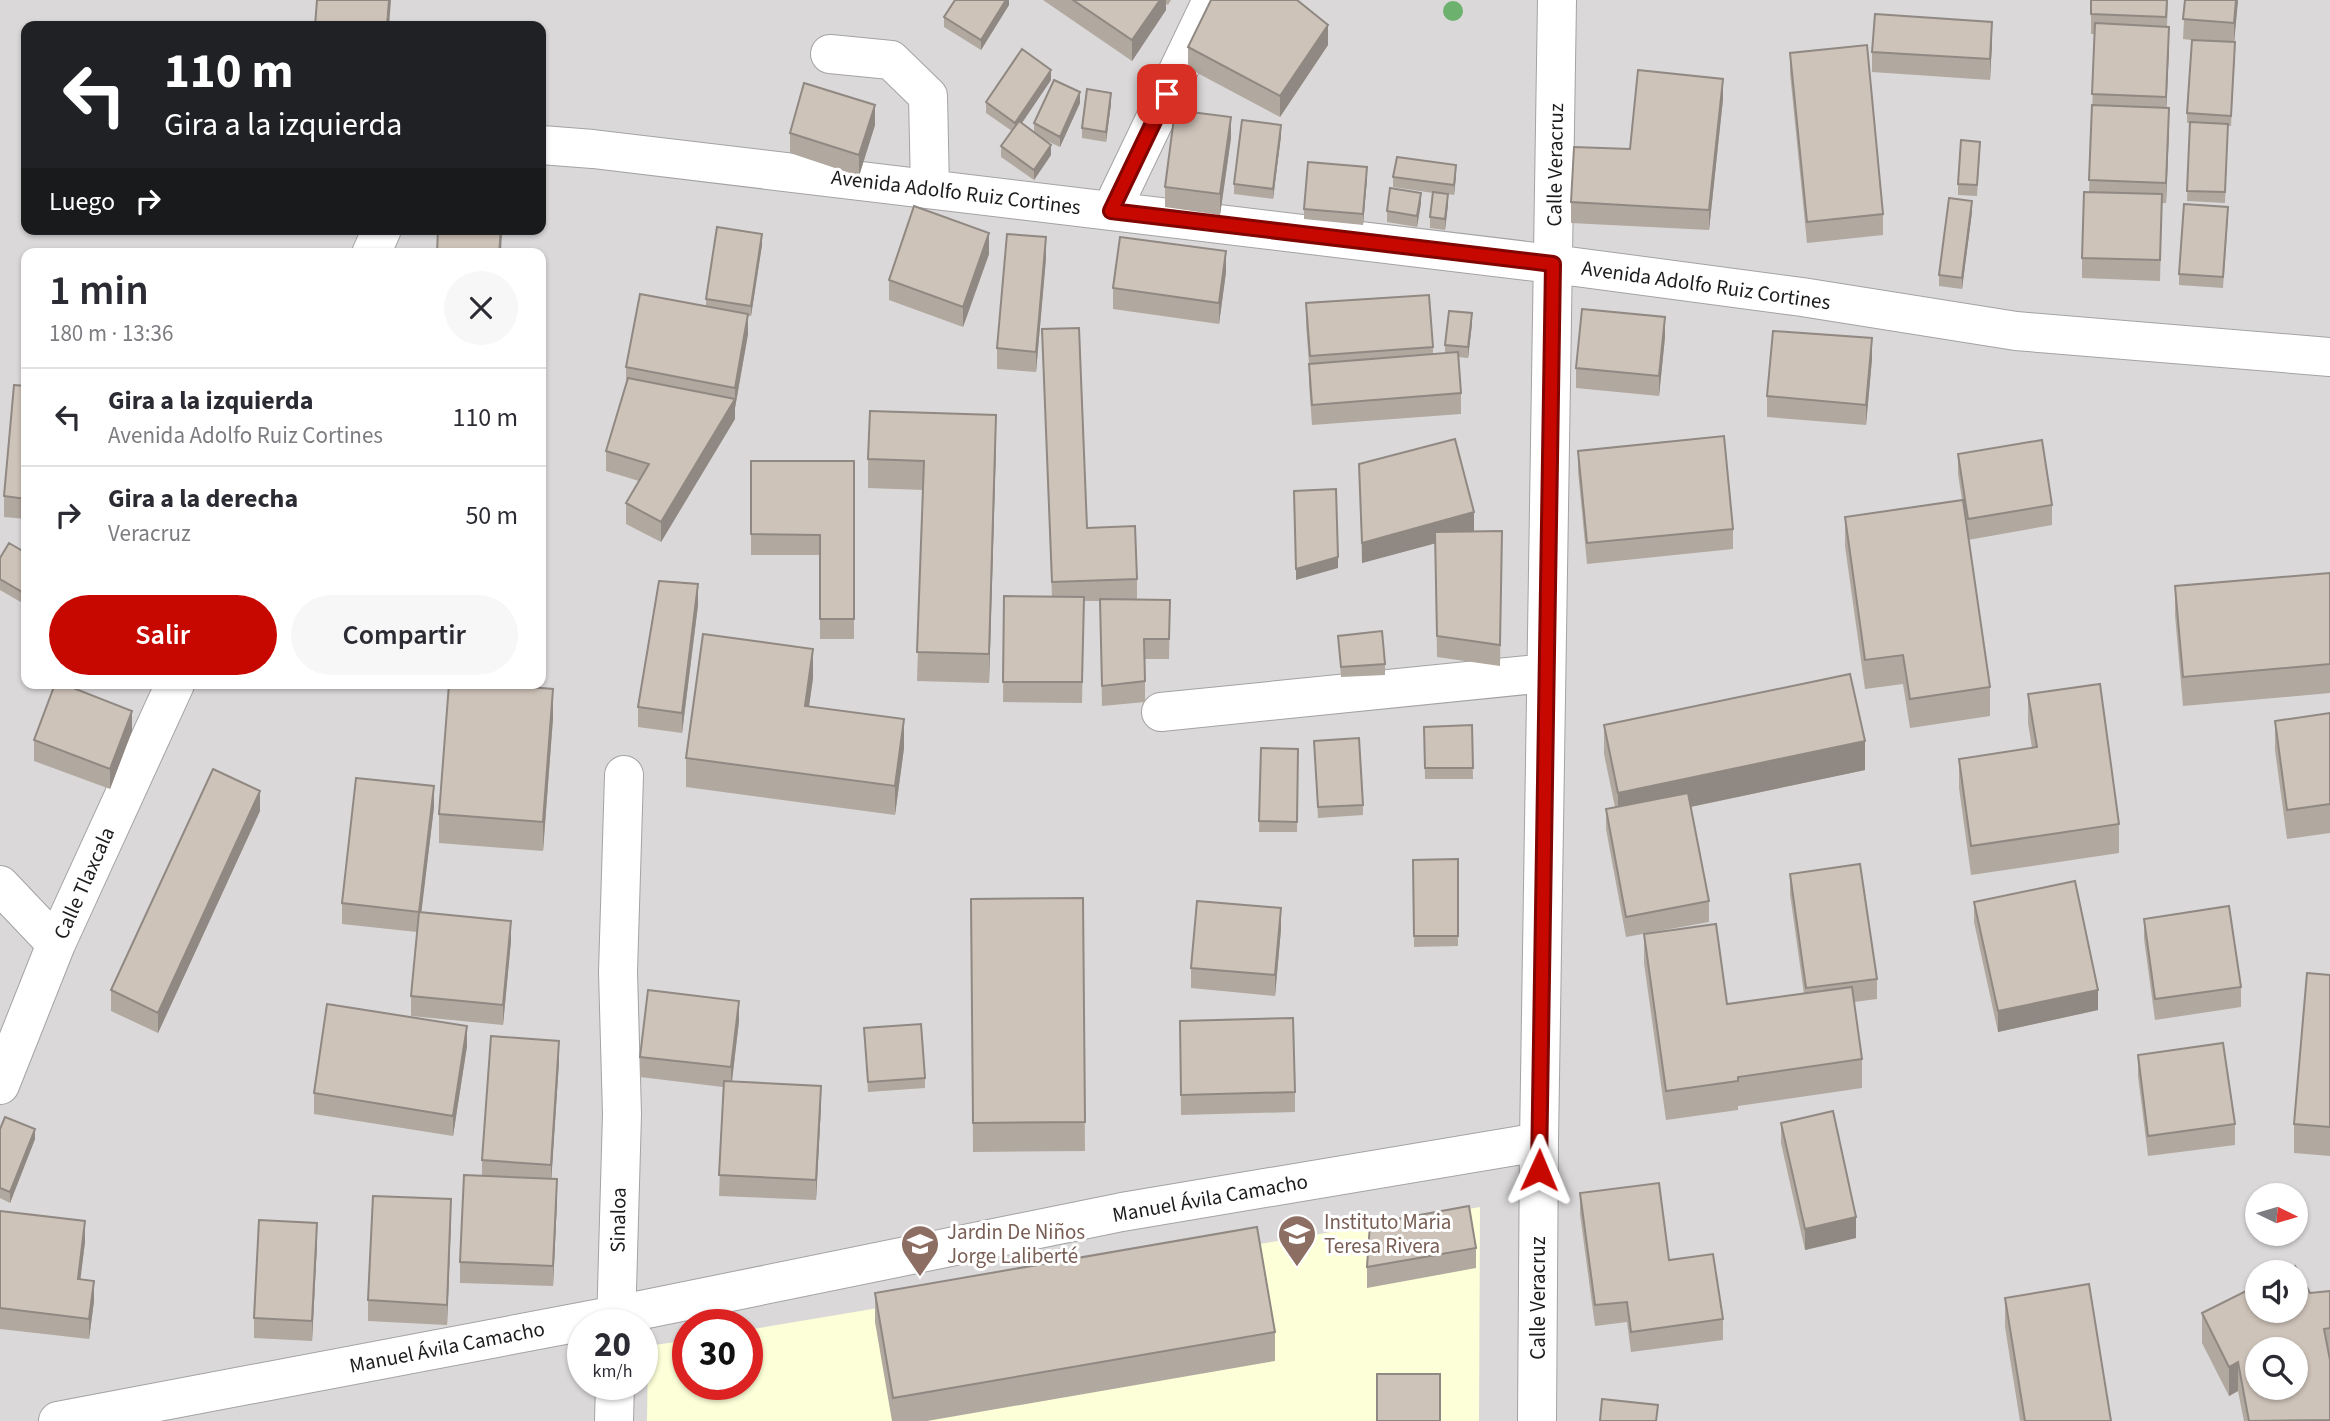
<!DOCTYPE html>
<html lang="es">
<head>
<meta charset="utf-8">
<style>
  body { margin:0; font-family:"Source Sans 3",sans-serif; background:#f7f7f7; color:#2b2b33; height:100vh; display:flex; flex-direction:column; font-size:26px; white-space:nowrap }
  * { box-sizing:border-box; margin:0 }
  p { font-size:23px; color:#7c7c81 }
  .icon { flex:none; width:38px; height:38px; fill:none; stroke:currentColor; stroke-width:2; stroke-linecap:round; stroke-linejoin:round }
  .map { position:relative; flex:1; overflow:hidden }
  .side { position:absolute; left:21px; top:248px; width:525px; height:441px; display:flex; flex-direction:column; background:#fff; border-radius:14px; box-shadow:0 2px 5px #0004 }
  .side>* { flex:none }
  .guide { position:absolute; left:21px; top:21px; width:525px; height:214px; border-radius:14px; box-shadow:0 2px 5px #0004; background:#202124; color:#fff; overflow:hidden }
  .needle { width:46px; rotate:95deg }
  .tools { position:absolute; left:2245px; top:1183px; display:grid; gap:14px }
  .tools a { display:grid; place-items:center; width:63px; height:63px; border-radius:50%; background:#fff; box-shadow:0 2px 5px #0004; font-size:35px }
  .speed { position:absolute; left:567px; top:1309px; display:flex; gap:14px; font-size:35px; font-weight:700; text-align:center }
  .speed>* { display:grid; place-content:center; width:91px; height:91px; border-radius:50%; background:#fff; box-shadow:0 2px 5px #0004; line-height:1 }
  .speed small { font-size:18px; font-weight:400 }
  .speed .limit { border:10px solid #d22; background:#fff; color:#111 }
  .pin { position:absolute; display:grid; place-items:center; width:60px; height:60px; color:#fff; margin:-30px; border-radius:14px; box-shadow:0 4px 10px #0006 }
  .me { position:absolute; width:77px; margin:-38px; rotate:1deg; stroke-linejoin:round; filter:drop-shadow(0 0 5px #0008) }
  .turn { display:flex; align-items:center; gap:24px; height:147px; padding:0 28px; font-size:32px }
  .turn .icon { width:91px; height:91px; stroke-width:2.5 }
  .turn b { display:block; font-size:49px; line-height:60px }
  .then { display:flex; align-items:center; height:66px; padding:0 28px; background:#0003; gap:14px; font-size:26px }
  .round { display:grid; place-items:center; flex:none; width:74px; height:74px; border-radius:37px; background:#f7f7f7 }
  .summary { display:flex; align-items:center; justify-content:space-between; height:119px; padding:0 28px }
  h1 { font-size:42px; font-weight:600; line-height:52px }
  .button { display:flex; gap:14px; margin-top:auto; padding:14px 28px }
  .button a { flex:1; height:80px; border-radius:42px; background:#c70800; color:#fff; font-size:28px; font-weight:600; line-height:80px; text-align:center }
  .button a+a { background:#f7f7f7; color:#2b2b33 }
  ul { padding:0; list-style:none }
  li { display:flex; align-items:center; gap:21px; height:98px; padding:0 28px; border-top:2px solid #e1e1e2 }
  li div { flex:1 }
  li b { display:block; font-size:26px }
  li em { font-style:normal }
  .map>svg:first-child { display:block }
  .residential { fill:#dad8d8; fill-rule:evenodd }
  .education { fill:#fdffd8 }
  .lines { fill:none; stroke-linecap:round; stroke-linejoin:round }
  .minor-casing { stroke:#a3a3a3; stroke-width:40 }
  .minor { stroke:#fff; stroke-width:38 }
  .tree { fill:#6cb16e }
  .wall { fill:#b1a89f }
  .shaded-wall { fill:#908882 }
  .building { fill:#cec3b9; stroke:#908882; stroke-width:2; fill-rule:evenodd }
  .route-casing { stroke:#810500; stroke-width:18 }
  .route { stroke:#c70800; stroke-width:12 }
  .labels { text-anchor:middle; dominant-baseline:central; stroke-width:6; stroke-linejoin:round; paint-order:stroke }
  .street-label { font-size:21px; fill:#1c1c1c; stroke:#fff }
  .education-label { font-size:21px; fill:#785e54; stroke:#fff; text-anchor:start }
</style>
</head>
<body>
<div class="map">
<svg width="2330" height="1421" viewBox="0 0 2330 1421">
  <rect width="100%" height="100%" fill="#eeeae0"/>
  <path class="residential" d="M0,0H2330V1421H0ZM26,26H541V229H26ZM26,254H541V684H26ZM2258,1195H2296V1234H2258ZM2258,1272H2296V1311H2258ZM583,1325H642V1384H583ZM688,1325H747V1384H688ZM2258,1349H2296V1388H2258Z"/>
  <path class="education" d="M1480,1207L1479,1421H647L648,1346L688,1340V1384H747V1330Z"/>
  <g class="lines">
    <defs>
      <path id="minor" d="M830,54L891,60L928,96L930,189
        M541,145L593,149L1553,264L1802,297L2016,331L2330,357
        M1111,211L1212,0
        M371,254L382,229
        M1161,712L1546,673
        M0,885L56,944
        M0,1085L56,944L175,684
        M616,1325L622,1114L618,972L624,775
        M58,1421L617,1315L1122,1212L1539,1142
        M614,1421L615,1384
        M1537,1421L1539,1142L1557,0"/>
    </defs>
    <use href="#minor" class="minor-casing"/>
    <use href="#minor" class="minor"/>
  </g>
  <circle class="tree" cx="1453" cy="11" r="10"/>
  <path class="wall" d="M1009,0V5L981,50L944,27V17Z
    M1043,0H1171L1168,5L1166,4V10L1132,61Z
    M2091,0H2168L2167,27L2169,47L2166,108L2169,129L2166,203H2162L2160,281L2082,278V258L2089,192L2095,34H2091Z
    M2185,0H2238L2234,42L2235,53L2231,126H2228L2225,203L2187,201L2190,123H2187V113L2199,41L2183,39Z
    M1992,43L1990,80L1872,72V52Z
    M1328,45L1280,117L1188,68V47Z
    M1790,53L1883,214V235L1807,243L1790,73Z
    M1051,80L1022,123L1034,132V123L1080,103L1060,147L1043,139L1051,155L1034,180L1001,157V146L1012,131L986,113V102Z
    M1723,99L1709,230L1571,223V202L1630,149Z
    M1111,104L1106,142L1082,138V128Z
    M875,125L859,176L790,153V133Z
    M1281,136L1273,199L1234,194V184Z
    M1231,138L1220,215L1165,207V187Z
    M1980,152L1977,196L1958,195V184Z
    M1456,175L1454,195L1448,194V205L1445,230L1430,228V217L1433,193L1393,187V177Z
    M1367,178L1363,225L1304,219V209Z
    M1421,203L1417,227L1387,222V211Z
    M1972,212L1962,289L1939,286V275Z
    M2228,218L2223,288L2179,285V274Z
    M762,245L751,316H748V334L735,408V419L661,542L626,524V503L639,481L606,471V451L626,384V367L706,306V299Z
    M989,254L963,327L889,300V280Z
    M1046,258L1036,372L997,369V348Z
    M1226,272L1219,324L1113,309V288Z
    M1306,303L1433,347V354L1445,353V345L1472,324L1468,358L1458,357L1461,393V414L1312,425L1309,384V364L1306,324Z
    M1042,329L1087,528L1137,579V599L1170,600L1169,659H1145V702L1102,706L1100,601H1084L1082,703L1003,702L1004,596L1052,597Z
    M1665,337L1659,396L1576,388V368Z
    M1872,359L1866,425L1767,417V396Z
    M26,386V519L4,517V496Z
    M996,444L989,683L917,681L923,490L868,488V459Z
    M1578,451L1733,529V549L1587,564L1578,471Z
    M1958,454L2052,505V525L1968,540L1990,687V716L1910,728L1903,684L1865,689L1845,546V517L1962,500L1958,474Z
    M751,461H854V639H820V555H751Z
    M1359,464L1474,531L1502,552L1500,666L1437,657L1435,543L1362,563Z
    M26,553L24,604L0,590V558Z
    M2330,573V693L2183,706L2175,615V586Z
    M698,605L682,733L638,727V707Z
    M1338,636L1385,664V675L1341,677Z
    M813,678L809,706L904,748L895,815L686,787V758Z
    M531,687L553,718L543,851L439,843V814Z
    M2028,694L2119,824V853L1971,875L1959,788V759L2032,748L2028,723Z
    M2330,713V833L2287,839L2275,750V721Z
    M1472,725L1473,779H1425L1424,727Z
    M1604,725L1865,770L1691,807L1709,901V922L1626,937L1606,829V809L1615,807L1604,754Z
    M132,731L110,789L34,761V740Z
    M1314,741L1363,805V815L1318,818Z
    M1261,748L1298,749L1297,832H1259Z
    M434,807L421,912L511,941L503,1025L411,1016V996L417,932L342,924V903Z
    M260,811L158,1033L111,1011V990Z
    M1458,859V946L1414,947L1413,860Z
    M1790,874L1877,979V999L1854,1002L1862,1059V1088L1738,1106V1110L1666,1120L1644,963V934L1727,1004L1804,994L1790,894Z
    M1083,898L1085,1151L973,1152L971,899Z
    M1974,902L2098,1010L1998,1032L1974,922Z
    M2144,919L2241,987V1007L2155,1020L2144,939Z
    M1281,929L1275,996L1191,988V968Z
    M2330,975V1156L2294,1153V1124Z
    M739,1021L732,1082L821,1106L816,1200L719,1196L723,1087L640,1077V1057Z
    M1180,1021L1295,1092V1112L1181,1115Z
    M864,1028L925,1078V1088L868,1092Z
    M467,1046L453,1136L314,1114V1093Z
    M2138,1055L2235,1124V1145L2148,1156L2138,1076Z
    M559,1062L551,1179L557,1200L553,1286L460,1283V1262L482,1175V1160Z
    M1781,1123L1856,1238L1805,1250L1781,1143Z
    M0,1129L35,1139L10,1203L0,1198Z
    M1580,1193L1669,1260L1723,1319V1340L1631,1352L1627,1322L1595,1326L1580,1214Z
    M0,1211L85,1242L80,1279L94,1301L89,1339L0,1329Z
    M451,1219L447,1325L368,1321V1300Z
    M317,1244L312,1341L254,1338V1318Z
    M1476,1248V1268L1367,1288V1267Z
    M2330,1291V1421H2244L2238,1391L2229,1396L2202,1343V1313L2310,1293Z
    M875,1293L1275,1332V1361L927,1421H892L875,1322Z
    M2005,1298L2111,1421H2020L2005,1327Z"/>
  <path class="shaded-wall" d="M389,0H391L389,26H387Z
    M1006,0H1009V5L981,50V40Z
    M1160,0H1166V10L1132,61V40Z
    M2236,0H2238L2234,44V23Z
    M1992,22V43L1990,80V59Z
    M1328,25V45L1280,117V96Z
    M2169,27V47L2166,118V97Z
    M1051,70V80L1015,133V123Z
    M1723,79V99L1709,230V210Z
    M1080,92V103L1060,147V137Z
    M1111,93V104L1106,142V132Z
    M875,105V125L859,176V155Z
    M2169,108V129L2166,203V183Z
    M1231,117V138L1220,215V194Z
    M1281,125V136L1273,199V189Z
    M1051,145V155L1034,180V170Z
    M1456,165V175L1454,195V185Z
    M1367,167V178L1363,225V214Z
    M1421,193V203L1417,227V216Z
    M1448,194V205L1445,230V219Z
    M1972,201V212L1962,289V278Z
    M501,229H502L501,254H499Z
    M989,233V254L963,327V307Z
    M762,234V245L751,316V306Z
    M1046,237V258L1036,372V352Z
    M1226,251V272L1219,324V303Z
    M1472,313V324L1468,358V347Z
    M748,314V334L735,408V388Z
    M1665,317V337L1659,396V376Z
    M1872,338V359L1866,425V405Z
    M735,399V419L661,542V522Z
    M996,415V444L989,683V654Z
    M1474,512V533L1362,563V543Z
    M1338,557V568L1296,580V569Z
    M698,584V605L682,733V713Z
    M26,589V600L24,604V593Z
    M813,649V678L805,735V706Z
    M553,689V718L543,851V822Z
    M132,711V731L110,789V769Z
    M904,719V748L895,815V786Z
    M1865,741V770L1618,822V793Z
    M434,786V807L419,932V912Z
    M260,791V811L158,1033V1013Z
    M1281,908V929L1275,996V975Z
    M511,921V941L503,1025V1005Z
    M2098,990V1010L1998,1032V1011Z
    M739,1001V1021L731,1088V1067Z
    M467,1026V1046L453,1136V1116Z
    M559,1041V1062L551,1185V1165Z
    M821,1086V1106L816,1200V1180Z
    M35,1129V1139L10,1203V1192Z
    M557,1179V1200L553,1286V1266Z
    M451,1199V1219L447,1325V1305Z
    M1856,1217V1238L1805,1250V1229Z
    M85,1221V1242L78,1299V1279Z
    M317,1223V1244L312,1341V1321Z
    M94,1281V1301L89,1339V1319Z
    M2238,1362V1391L2229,1396V1367Z"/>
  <path class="building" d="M317,0H389L387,26H315Z
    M955,0H1006L981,40L944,17Z
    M1073,0H1160L1132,40Z
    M1211,0H1297L1328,25L1280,96L1188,47Z
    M2091,0H2167L2166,17L2091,14Z
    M2185,0H2236L2234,23L2183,19Z
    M1875,14L1992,22L1990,59L1872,52Z
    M2095,23L2169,27L2166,97L2092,94Z
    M2192,40L2235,42L2231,116L2187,113Z
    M1867,45L1883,214L1807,222L1790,53Z
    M1022,49L1051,70L1015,123L986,102Z
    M1638,70L1723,79L1709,210L1571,202L1574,147L1630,149Z
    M1054,80L1080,92L1060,137L1034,123Z
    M804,83L875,105L859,155L790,133Z
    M1087,89L1111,93L1106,132L1082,128Z
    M2092,105L2169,108L2166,183L2089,180Z
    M1175,110L1231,117L1220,194L1165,187Z
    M1242,120L1281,125L1273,189L1234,184Z
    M1019,121L1051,145L1034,170L1001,146Z
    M2190,122L2228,124L2225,192L2187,191Z
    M1961,140L1980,142L1977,185L1958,184Z
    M1397,157L1456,165L1454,185L1393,177Z
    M1308,162L1367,167L1363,214L1304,209Z
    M1390,188L1421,193L1417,216L1387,211Z
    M1433,192L1448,194L1445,219L1430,217Z
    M2084,192L2162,194L2160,260L2082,258Z
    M1949,198L1972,201L1962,278L1939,275Z
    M2184,204L2228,207L2223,277L2179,274Z
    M914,206L989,233L963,307L889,280Z
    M717,227L762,234L751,306L706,299Z
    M438,229H501L499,254H437Z
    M1007,234L1046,237L1036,352L997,348Z
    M1120,237L1226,251L1219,303L1113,288Z
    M640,294L748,314L735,388L626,367Z
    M1429,295L1433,347L1310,356L1306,303Z
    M1582,309L1665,317L1659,376L1576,368Z
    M1449,311L1472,313L1468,347L1445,345Z
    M1079,328L1087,528L1135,526L1137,579L1052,582L1042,329Z
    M1773,331L1872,338L1866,405L1767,396Z
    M1458,352L1461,393L1312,405L1309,364Z
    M628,378L735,399L661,522L626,503L649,464L606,451Z
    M14,385L26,386V499L4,496Z
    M870,411L996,415L989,654L917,652L924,461L868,459Z
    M1724,436L1733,529L1587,543L1578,451Z
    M1455,439L1474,512L1362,543L1359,464Z
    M2042,440L2052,505L1968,519L1958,454Z
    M751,461H854V619H820V535L751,534Z
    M1336,489L1338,557L1296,569L1294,491Z
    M1963,500L1990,687L1910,699L1903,655L1865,660L1845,517Z
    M1502,531L1500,645L1437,636L1435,532Z
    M9,543L26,553V589L24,593L0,579V558Z
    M2330,573V664L2183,677L2175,586Z
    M659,581L698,584L682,713L638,707Z
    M1004,596L1084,597L1082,682H1003Z
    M1100,599L1170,600L1169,639H1144L1145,681L1102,686Z
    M1382,631L1385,664L1341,667L1338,636Z
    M703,634L813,649L805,706L904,719L895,786L686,758Z
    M1850,674L1865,741L1618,793L1604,725Z
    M55,684H63L132,711L110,769L34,740Z
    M449,684H529V687L553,689L543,822L439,814Z
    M2100,684L2119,824L1971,846L1959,759L2037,747L2028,694Z
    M2330,713V804L2287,810L2275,721Z
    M1472,725L1473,768H1425L1424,727Z
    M1359,738L1363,805L1318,807L1314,741Z
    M1261,748L1298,749L1297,822L1259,821Z
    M213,769L260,791L158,1013L111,990Z
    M356,778L434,786L419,912L342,903Z
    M1688,793L1709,901L1626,917L1606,809Z
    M1458,859V936H1414L1413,860Z
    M1860,864L1877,979L1806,988L1790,874Z
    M2075,881L2098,990L1998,1011L1974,902Z
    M1083,898L1085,1122L973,1123L971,899Z
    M1197,901L1281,908L1275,975L1191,968Z
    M2229,906L2241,987L2155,999L2144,919Z
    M419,912L511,921L503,1005L411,996Z
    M1716,924L1727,1004L1852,987L1862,1059L1738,1077V1081L1666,1091L1644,934Z
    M2307,973L2330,975V1127L2294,1124Z
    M648,990L739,1001L731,1067L640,1057Z
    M327,1004L467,1026L453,1116L314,1093Z
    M1293,1018L1295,1092L1181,1095L1180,1021Z
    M921,1024L925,1078L868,1082L864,1028Z
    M491,1036L559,1041L551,1165L482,1160Z
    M2223,1043L2235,1124L2148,1136L2138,1055Z
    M724,1081L821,1086L816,1180L719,1175Z
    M1833,1111L1856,1217L1805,1229L1781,1123Z
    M5,1117L35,1129L10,1192L0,1188V1129Z
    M464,1175L557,1179L553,1266L460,1262Z
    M1659,1183L1669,1260L1713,1254L1723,1319L1631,1332L1627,1302L1595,1305L1580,1193Z
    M373,1196L451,1199L447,1305L368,1300Z
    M1469,1206L1476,1248L1367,1267L1370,1224Z
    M0,1211L85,1221L78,1279L94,1281L89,1319L0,1308Z
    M259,1220L317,1223L312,1321L254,1318Z
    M1257,1227L1275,1332L893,1398L875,1293Z
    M2295,1266L2310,1293L2330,1291V1328L2324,1329L2330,1360V1420L2249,1421L2238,1362L2229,1367L2202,1313L2258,1285V1311H2296V1272H2283ZM2258,1349H2296V1388H2258Z
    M2089,1284L2111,1421H2025L2005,1298Z
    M1377,1374H1440V1421H1377Z
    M1602,1399L1658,1405L1656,1421H1600Z"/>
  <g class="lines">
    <defs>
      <path id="route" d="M1167,94L1111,211L1553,264L1539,1170"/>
    </defs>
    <use href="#route" class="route-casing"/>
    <use href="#route" class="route"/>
  </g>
  <defs>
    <symbol id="school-pin" viewBox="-11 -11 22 30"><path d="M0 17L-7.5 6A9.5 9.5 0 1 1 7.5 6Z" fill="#8d6e63" stroke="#fff"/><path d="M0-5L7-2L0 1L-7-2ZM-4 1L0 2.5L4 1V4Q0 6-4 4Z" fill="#fff"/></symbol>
  </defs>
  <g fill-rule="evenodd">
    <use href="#school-pin" x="1275" y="1212" width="44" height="60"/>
    <use href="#school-pin" x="898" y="1222" width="44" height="60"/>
  </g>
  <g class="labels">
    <g class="street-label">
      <text transform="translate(1555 165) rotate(-89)">Calle Veracruz</text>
      <text transform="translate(956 192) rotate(7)">Avenida Adolfo Ruiz Cortines</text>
      <text transform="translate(1706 285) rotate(8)">Avenida Adolfo Ruiz Cortines</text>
      <text transform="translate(84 883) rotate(-66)">Calle Tlaxcala</text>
      <text transform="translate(1210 1198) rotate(-10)">Manuel Ávila Camacho</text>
      <text transform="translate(618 1220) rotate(-89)">Sinaloa</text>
      <text transform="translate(1538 1298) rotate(-90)">Calle Veracruz</text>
      <text transform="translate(447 1347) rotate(-11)">Manuel Ávila Camacho</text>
    </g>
    <g class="education-label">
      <text x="1324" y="1222">Instituto Maria<tspan x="1324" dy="24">Teresa Rivera</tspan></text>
      <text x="947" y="1232">Jardin De Niños<tspan x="947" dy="24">Jorge Laliberté</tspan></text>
    </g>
  </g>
</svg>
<div class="tools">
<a><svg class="needle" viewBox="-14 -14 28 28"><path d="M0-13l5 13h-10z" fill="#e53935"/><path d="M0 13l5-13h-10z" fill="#7c7c81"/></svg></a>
<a><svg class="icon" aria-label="sound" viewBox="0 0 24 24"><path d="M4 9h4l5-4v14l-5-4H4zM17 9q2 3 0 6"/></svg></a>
<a><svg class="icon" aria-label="search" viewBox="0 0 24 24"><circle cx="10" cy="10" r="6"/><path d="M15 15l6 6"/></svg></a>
</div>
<div class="speed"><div>20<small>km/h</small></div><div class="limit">30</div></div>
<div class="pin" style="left:1167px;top:94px;background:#d93025"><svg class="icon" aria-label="arrive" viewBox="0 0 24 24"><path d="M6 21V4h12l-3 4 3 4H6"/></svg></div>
<svg class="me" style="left:1539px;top:1170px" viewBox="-20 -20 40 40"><path d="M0-17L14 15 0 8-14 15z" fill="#c70800" stroke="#fff" stroke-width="4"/></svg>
<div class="guide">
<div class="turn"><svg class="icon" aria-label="left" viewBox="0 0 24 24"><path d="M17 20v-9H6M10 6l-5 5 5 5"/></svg><div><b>110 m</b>Gira a la izquierda</div></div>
<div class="then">Luego<svg class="icon" aria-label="right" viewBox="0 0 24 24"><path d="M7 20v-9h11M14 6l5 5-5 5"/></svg></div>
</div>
<section class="side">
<div class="summary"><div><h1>1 min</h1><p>180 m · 13:36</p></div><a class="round"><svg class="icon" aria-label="close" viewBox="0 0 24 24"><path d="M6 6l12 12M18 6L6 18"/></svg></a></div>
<ul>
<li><svg class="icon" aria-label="left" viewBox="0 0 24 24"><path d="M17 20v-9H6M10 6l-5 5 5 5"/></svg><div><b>Gira a la izquierda</b><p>Avenida Adolfo Ruiz Cortines</p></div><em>110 m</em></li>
<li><svg class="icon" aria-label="right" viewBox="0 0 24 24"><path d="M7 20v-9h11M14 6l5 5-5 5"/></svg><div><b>Gira a la derecha</b><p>Veracruz</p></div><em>50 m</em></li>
</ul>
<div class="button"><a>Salir</a><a>Compartir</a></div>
</section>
</div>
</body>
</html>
